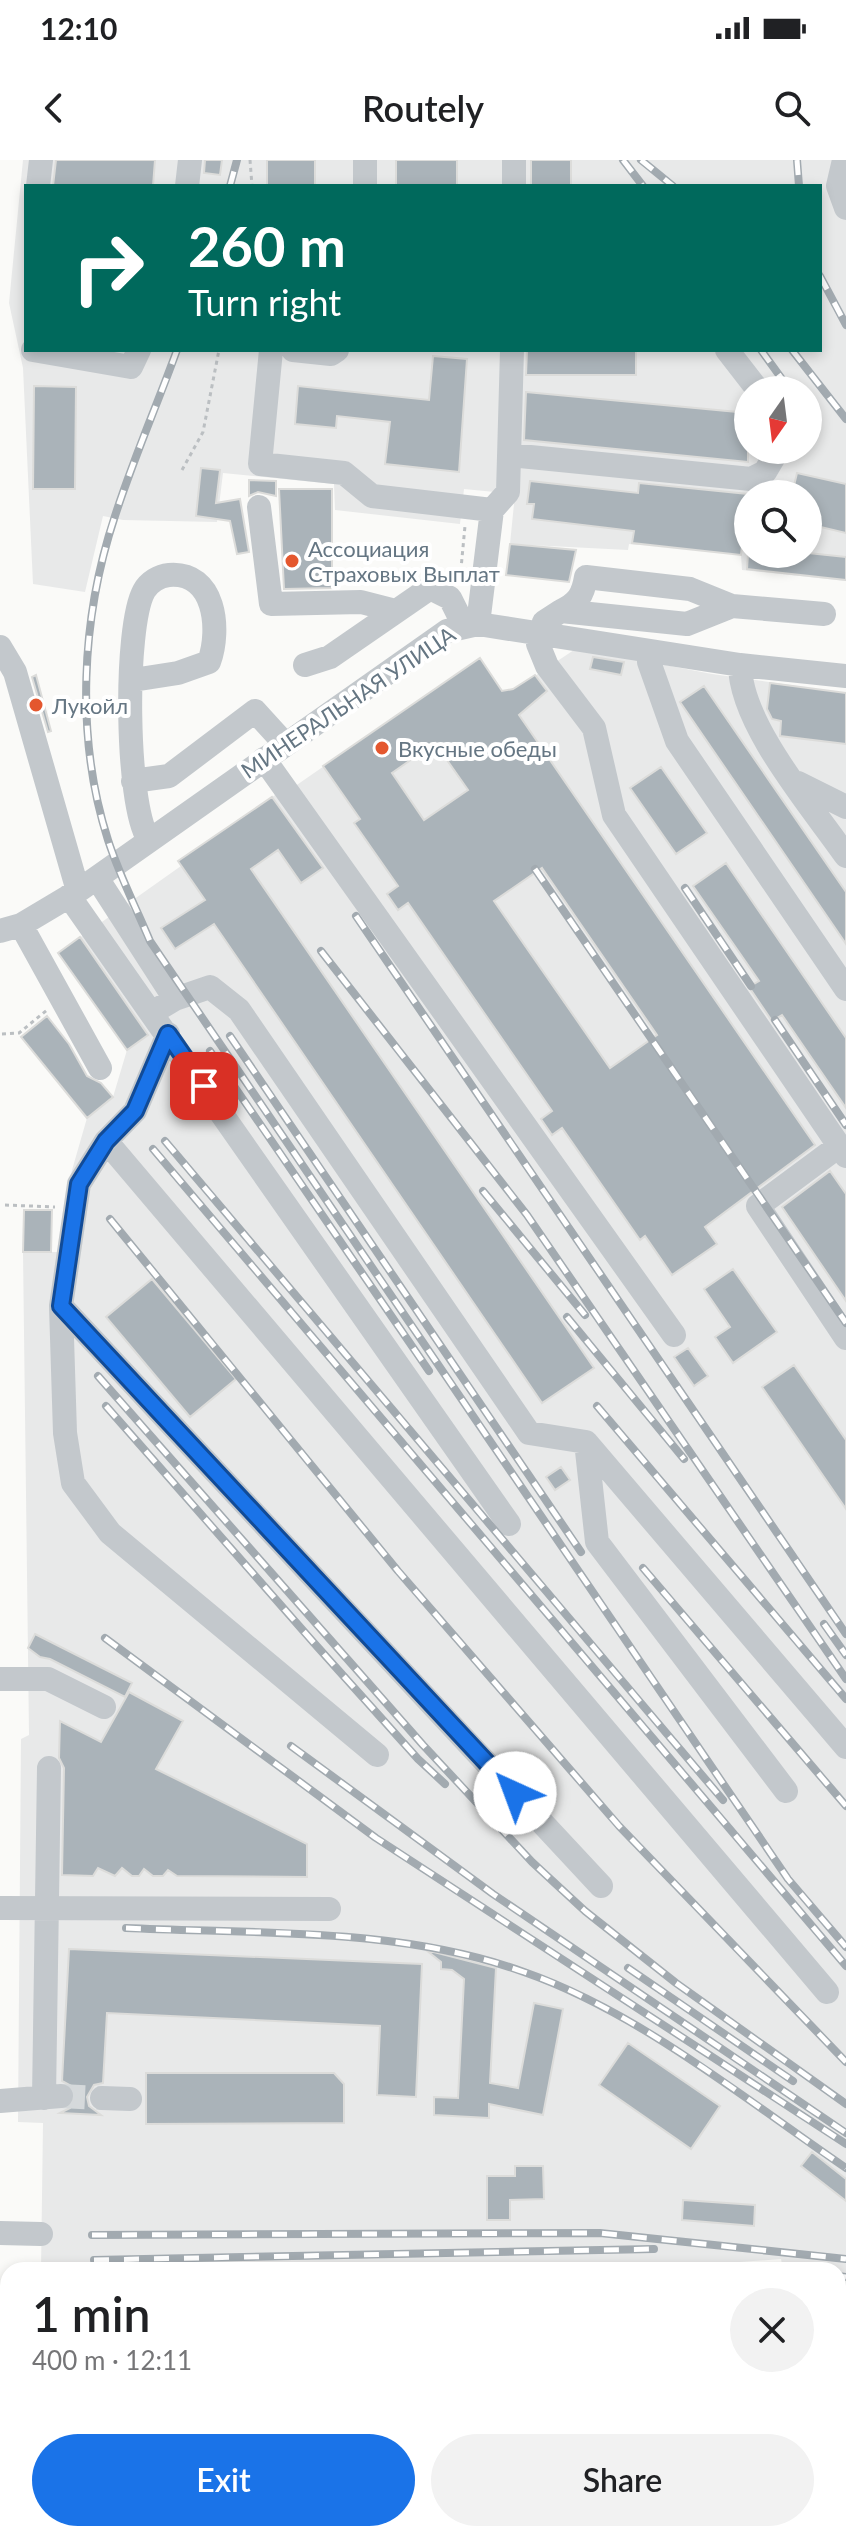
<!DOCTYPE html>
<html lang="en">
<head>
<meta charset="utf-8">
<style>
  body { margin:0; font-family:Lato,sans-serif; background:#f2f2f2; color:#202124; height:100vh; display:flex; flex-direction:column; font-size:30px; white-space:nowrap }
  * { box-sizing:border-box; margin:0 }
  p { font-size:26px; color:#757577 }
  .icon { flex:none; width:44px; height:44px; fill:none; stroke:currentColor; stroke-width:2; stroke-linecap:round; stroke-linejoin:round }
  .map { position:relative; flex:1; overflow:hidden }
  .panel { position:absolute; left:0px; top:2102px; width:846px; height:280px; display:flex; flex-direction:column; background:#fff; border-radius:24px 24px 0 0; box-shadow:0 4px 12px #0003 }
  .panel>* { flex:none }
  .top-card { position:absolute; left:24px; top:24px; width:798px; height:168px; border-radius:0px; box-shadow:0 4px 12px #0003; background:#00695c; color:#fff; overflow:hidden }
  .needle { width:52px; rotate:194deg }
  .fabs { position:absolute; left:734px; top:216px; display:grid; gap:16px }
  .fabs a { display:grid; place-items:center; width:88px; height:88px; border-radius:50%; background:#fff; box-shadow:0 4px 12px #0003; font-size:40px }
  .pin { position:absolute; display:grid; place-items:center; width:68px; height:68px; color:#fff; margin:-34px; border-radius:16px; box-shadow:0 4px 12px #0006 }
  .me { position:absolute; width:88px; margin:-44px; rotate:317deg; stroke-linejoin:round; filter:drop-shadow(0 0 6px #0008) }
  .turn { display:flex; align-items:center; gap:28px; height:168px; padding:0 32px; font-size:36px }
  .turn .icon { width:104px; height:104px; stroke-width:2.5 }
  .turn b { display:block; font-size:56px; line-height:68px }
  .round { display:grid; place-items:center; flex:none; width:84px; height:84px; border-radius:42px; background:#f2f2f2 }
  .headline { display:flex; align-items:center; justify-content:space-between; height:136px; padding:0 32px }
  h1 { font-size:48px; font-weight:600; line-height:60px }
  .primary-button { display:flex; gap:16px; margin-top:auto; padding:16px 32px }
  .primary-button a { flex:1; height:92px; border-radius:48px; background:#1a73e8; color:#fff; font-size:32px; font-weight:600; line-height:92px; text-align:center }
  .primary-button a+a { background:#f2f2f2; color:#202124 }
  .status { display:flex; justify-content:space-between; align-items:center; height:56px; padding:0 40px; background:#fff; direction:ltr }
  .status svg { height:22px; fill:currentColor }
  header { display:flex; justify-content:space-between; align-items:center; height:104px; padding:0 32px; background:#fff; font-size:36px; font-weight:600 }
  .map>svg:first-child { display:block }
  .built { fill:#e8e9e9; fill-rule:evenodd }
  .building { fill:#aab3b9; stroke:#dcdcda; stroke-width:2; fill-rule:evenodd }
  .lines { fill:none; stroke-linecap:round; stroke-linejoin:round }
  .minor-tunnel { stroke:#d5d9db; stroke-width:24; stroke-dasharray:24 12; stroke-linecap:butt }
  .path { stroke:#bbbfc2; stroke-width:3; stroke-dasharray:4 4; stroke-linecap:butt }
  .minor { stroke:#c3c8cc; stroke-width:24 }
  .rail-casing { stroke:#a2aab0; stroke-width:8 }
  .rail { stroke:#fff; stroke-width:5; stroke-dasharray:15; stroke-linecap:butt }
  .route-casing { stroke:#114b97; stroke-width:20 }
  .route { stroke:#1a73e8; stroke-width:14 }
  .poi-dot { fill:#e4572e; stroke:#fff; stroke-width:3 }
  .labels { text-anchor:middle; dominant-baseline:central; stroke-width:8; stroke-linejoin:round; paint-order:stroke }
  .poi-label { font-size:22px; fill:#657683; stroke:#fff; text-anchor:start }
  .street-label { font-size:22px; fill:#657683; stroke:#fff }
</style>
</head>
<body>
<div class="status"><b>12:10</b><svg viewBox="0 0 49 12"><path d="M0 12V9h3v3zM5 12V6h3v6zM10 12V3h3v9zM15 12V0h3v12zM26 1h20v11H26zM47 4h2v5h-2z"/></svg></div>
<header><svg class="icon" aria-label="back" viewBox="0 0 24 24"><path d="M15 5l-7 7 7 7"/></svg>Routely<svg class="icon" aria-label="search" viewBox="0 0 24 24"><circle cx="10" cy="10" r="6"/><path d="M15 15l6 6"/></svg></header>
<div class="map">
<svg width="846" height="2382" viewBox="0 0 846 2382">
  <rect width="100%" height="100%" fill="#fafaf8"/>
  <path class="built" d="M23,0H846V421L742,410L741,395L649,385L650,373L641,372L639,385L629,384L628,390L510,384L515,334L464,329L460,364L335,350L334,324L223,313L217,362L123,360L103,356L85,432L33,424L23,208L9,143ZM26,26H820V190H26ZM748,230H808V290H748ZM748,334H808V394H748Z
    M577,488L712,514L846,533V2130H838V2110H783L781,2099L712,2104L695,2110H41L43,1963L18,1962L21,1579L29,1575L23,1092H64L68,1024L87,958L113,937L127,890L58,793L181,706L178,701L275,635L278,638L480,498L506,535Z
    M0,2249H8V2374H838V2256H846V2382H0Z"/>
  <path class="building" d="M56,0H155L153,26H53Z
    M205,0H222L220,15L204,13Z
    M267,0H315V26H267Z
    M396,0H457V26H396Z
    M531,0H571V26H531Z
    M527,190H636V215H526Z
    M433,196L467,199L459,312L385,304L390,262L337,256L336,268L295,264L298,226L429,240Z
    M34,226L76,227L75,329H33Z
    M526,232L748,253V302L524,280Z
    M201,308L220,310L216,343L240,339L249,392L237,394L230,361L196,356Z
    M797,313L846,324V373L808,364V334H792Z
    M249,320L276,321V336L258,332L249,336Z
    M530,321L638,333L639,323L748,334L741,395L632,383L634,371L532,359L534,344H527Z
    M279,329H332V428L284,429Z
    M510,384L576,390L569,422L506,415Z
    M808,393L846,397V420L747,409L748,394Z
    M593,497L624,502L621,515L590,509Z
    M480,498L502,531L513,529L535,515L547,531L519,555L815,985L705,1067L717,1084L672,1115L645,1076L640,1080L562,968L552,975L541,959L552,951L408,743L398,750L387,734L398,726L354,663L360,659L323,606ZM435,583L468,630L424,660L392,613ZM542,708L657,875L610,908L494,741Z
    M36,515L51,571L48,572L32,517Z
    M770,523L846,533V584L780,576L781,561L772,559L767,549Z
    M704,526L846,732V784L680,542Z
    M661,607L707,673L676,694L630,628Z
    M272,637L323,708L301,723L278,690L251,709L594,1208L542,1243L214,764L175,789L161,768L205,740L178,701Z
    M726,703L846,878V948L782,855L772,861L749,827L759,821L693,726Z
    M80,777L148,875L127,890L58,793Z
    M47,856L69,884L87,916L101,923L113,937L87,958L21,877Z
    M830,1011L846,1034V1141L782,1047Z
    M24,1050H52L51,1092H23Z
    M733,1109L777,1172L733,1203L715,1177L730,1167L704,1129Z
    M152,1119L236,1219L190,1257L106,1157Z
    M688,1188L708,1216L694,1226L674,1197Z
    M794,1205L846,1280V1349L762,1227Z
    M561,1307L570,1320L555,1330L546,1317Z
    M35,1474L132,1523L125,1537L50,1499L40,1497L28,1488Z
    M129,1532L183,1561L156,1609L307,1684V1717L177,1716L168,1710L163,1716H153L144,1709L139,1716H132L122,1708L115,1716L98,1708L93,1716L62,1715L64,1608L59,1598L60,1561L101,1582Z
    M69,1789L422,1804L416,1937L377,1935L380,1866L107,1853L103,1923L94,1925L87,1937L89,1946L101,1955L60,1953L70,1948L76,1936L73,1927L62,1921Z
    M426,1790L496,1808L490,1923L518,1928L534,1843L563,1849L543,1955L489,1944V1958L434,1955V1937L458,1938L464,1819L452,1810L441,1809V1802Z
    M628,1883L720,1946L691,1989L599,1925Z
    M146,1913H334L344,1924V1963L146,1964Z
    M812,1992L846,2019V2041L801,2006Z
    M515,2006H543L544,2039L510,2040V2060H487V2016H515Z
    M683,2040L755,2045L754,2066L682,2060Z"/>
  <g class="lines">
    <path class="minor-tunnel" d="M61,1936L102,1938"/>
    <path class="path" d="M250,0L252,26
      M182,310L203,272L219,190
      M460,419L465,366
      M2,874L19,873L47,850
      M5,1045L55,1047"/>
    <path class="minor" d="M365,0V26
      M514,0V26
      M844,0L838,26L846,48
      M38,26L41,0
      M187,26L190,0
      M33,190L131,207L139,190
      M271,190L260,304L344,313L372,336L492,350
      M293,190L331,194L337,190
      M727,190L758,230
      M510,295L751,319L765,312L778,290
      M259,347L271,444L361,442L396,451
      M561,451C578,443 583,435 586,417L690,429L732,446
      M824,454L732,446L687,464L561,451L544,462L538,484L547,506L594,568L614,655L846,996
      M478,464L492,350L508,332L512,190
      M0,487L15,512L78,731
      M651,492L649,502L677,581L846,829
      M305,505L330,497L430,428L450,438L463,464
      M740,505C740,564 812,647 846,696
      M133,520L178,513L209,502C221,469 215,411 169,415C159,416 149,422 144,431C124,467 126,644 148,678
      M264,599L674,1175
      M133,621L169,616L255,551L285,584
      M798,623L846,647
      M97,718L175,839
      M69,736L509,1364
      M21,765L100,908
      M0,771L21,765L78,731L447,471L478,464L740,505L846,516
      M153,852L175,839L210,827L239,850L529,1273L586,1282L846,1587
      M168,874L135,951L106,981L79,1024L61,1146L601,1726
      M106,981L827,1832
      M839,986L758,1046L846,1178
      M61,1146L65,1273L73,1323L110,1373L377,1595
      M586,1282L597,1382L786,1631
      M0,1519H48L104,1547
      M0,1748L329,1749
      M44,1938L49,1608
      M102,1938L130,1939
      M0,1941L61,1936
      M0,2073L41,2074
      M838,2219H846
      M838,2236H846
      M0,2240H8
      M838,2337H846
      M177,2374L179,2382
      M725,2374L727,2382
      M1,2382L3,2270
      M456,2382V2374"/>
    <defs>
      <path id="rail" d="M623,0L643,26
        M641,0L673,26
        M797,0L799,26
        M230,26L237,0
        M820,116L846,165
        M177,190C157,245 133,300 115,356C81,458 75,577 108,680C119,714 136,748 150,781L788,1719L846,1787
        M761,190L790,230
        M792,190L846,259
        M535,709L846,1163
        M685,728L751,826
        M356,756L846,1474
        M321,791L527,1055L846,1519
        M775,860L846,965
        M230,876L581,1392
        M210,891L429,1211
        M165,981L723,1640
        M153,989L846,1806
        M483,1031L585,1155
        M110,1059L398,1411L619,1666L846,1902
        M567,1157L684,1299
        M98,1216L423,1585L532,1702L585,1751L676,1823L846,1944
        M106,1246L314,1483L418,1599L445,1624
        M597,1246L846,1539
        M643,1408L846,1646
        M824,1464L846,1495
        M105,1478L376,1678L846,1984
        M291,1586L493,1734L846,1973
        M126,1768C257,1774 399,1767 524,1812C639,1852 746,1940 846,2008
        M628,1808L793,1921
        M92,2075L600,2073L846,2099
        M94,2100L654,2089
        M838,2116L846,2117
        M0,2193L8,2192"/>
    </defs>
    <use href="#rail" class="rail-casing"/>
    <use href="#rail" class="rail"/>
  </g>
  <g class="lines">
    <defs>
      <path id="route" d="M204,926L168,874L135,951L106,981L79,1024L61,1146L515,1633"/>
    </defs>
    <use href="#route" class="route-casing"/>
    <use href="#route" class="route"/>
  </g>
  <g class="poi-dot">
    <circle cx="292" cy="401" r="8"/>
    <circle cx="36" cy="545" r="8"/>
    <circle cx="382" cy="588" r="8"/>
  </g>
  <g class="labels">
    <g class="poi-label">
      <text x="308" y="388">Ассоциация<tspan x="308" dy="25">Страховых Выплат</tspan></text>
      <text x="52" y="545">Лукойл</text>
      <text x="398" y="588">Вкусные обеды</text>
    </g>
    <g class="street-label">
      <text transform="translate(348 542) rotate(-34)">МИНЕРАЛЬНАЯ УЛИЦА</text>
    </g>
  </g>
</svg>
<div class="fabs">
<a><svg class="needle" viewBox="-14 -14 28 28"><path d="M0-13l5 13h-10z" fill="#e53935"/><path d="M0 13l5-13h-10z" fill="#757577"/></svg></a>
<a><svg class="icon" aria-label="search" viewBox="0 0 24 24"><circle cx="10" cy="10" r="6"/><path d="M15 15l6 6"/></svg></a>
</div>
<div class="pin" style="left:204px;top:926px;background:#d93025"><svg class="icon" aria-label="arrive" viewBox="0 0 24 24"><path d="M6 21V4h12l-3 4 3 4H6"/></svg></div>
<svg class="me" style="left:515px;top:1633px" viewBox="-20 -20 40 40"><circle r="19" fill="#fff"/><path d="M0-13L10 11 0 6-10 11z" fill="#1a73e8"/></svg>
<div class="top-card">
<div class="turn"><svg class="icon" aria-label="right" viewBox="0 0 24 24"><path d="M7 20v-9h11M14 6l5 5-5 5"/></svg><div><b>260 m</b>Turn right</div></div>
</div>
<section class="panel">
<div class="headline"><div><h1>1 min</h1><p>400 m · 12:11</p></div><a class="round"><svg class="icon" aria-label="close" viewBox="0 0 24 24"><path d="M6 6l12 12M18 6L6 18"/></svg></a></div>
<div class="primary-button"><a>Exit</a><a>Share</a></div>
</section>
</div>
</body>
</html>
